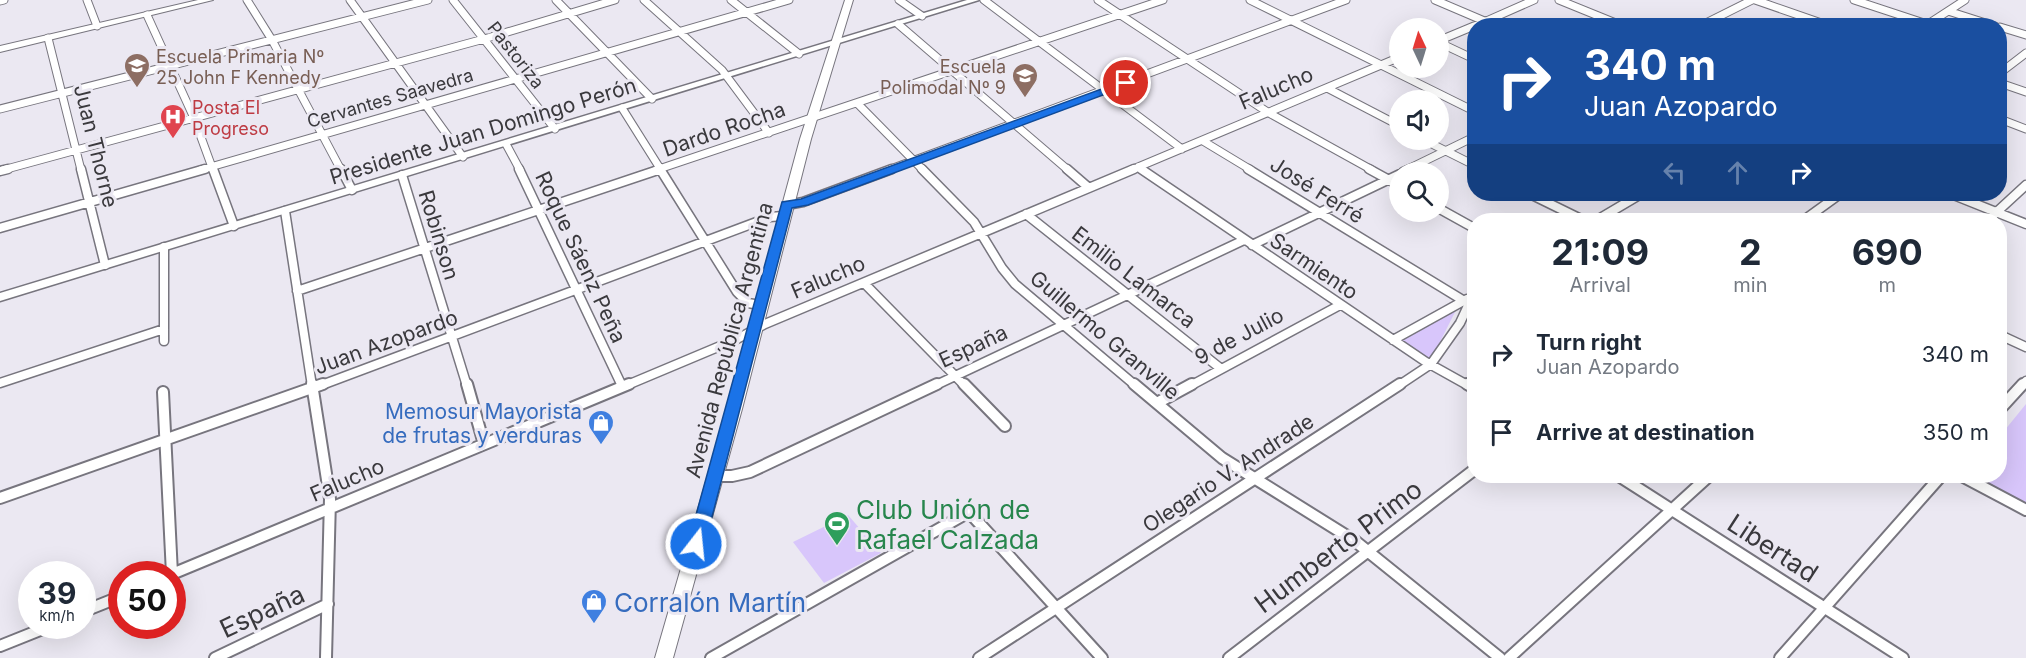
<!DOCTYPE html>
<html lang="en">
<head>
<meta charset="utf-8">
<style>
  body { margin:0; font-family:Inter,sans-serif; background:#f6f6f7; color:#1f2937; height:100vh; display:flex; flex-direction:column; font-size:22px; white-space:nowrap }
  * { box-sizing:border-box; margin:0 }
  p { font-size:20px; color:#747a83 }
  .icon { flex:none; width:33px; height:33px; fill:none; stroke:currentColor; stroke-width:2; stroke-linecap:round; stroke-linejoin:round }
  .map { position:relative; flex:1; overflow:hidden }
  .side { position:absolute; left:1467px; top:213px; width:540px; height:270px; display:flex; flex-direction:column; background:#fff; border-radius:24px; box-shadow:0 6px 24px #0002 }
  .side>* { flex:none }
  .banner { position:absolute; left:1467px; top:18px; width:540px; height:183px; border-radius:24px; box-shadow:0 6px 24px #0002; background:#1a4fa0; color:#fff; overflow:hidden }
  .needle { width:39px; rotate:356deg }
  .buttons { position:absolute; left:1389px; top:18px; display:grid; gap:12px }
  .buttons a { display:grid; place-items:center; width:60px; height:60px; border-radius:50%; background:#fff; box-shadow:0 6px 24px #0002; font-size:30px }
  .speed { position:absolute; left:18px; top:561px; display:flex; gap:12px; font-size:30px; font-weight:700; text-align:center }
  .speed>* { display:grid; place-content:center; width:78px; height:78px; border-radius:50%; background:#fff; box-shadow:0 6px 24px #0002; line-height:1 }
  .speed small { font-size:15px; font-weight:400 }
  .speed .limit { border:9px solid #d22; background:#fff; color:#111 }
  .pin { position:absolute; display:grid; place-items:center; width:51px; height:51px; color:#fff; margin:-26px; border:3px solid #fff; border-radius:50%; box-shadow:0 2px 6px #0007 }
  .me { position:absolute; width:66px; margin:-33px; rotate:16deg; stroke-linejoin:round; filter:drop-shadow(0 0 4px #0008) }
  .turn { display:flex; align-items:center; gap:21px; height:126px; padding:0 18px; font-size:27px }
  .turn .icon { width:78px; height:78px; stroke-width:2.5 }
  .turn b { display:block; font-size:42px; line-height:51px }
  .lanes { display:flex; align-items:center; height:57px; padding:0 18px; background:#0003; justify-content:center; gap:30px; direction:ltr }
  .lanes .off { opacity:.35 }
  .eta { display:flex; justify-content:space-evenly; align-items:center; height:102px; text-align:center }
  .eta b { font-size:36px; font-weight:700; line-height:42px }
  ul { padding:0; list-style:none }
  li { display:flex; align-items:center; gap:18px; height:78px; padding:0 18px }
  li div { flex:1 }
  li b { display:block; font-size:22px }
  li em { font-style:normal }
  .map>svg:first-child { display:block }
  .green { fill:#d8c6fb }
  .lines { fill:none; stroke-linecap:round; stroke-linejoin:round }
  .minor-far2-casing { stroke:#77757e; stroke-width:9 }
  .minor-far1-casing { stroke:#77757e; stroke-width:11 }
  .minor-casing { stroke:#77757e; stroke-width:14 }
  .tertiary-casing { stroke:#77757e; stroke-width:3 }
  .secondary-casing { stroke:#77757e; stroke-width:2 }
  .minor-far2 { stroke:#fff; stroke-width:7 }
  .minor-far1 { stroke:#fff; stroke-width:8 }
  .minor { stroke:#fff; stroke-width:10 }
  .tertiary { fill:#fff; fill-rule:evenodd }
  .secondary { fill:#fff; fill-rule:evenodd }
  .route { fill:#1a73e8; stroke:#114b97; stroke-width:1.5 }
  .labels { text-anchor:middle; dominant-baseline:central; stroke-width:6; stroke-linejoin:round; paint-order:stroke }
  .far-street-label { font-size:18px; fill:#3a393d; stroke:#ebe8f2 }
  .far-education-label { font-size:18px; fill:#785e54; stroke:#ebe8f2; text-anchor:start }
  .far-health-label { font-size:18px; fill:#be3a42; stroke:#ebe8f2; text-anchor:start }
  .street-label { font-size:21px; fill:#3a393d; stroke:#ebe8f2 }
  .shop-label { font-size:21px; fill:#366cbe; stroke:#ebe8f2; text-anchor:end }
  .near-leisure-label { font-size:26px; fill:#27864d; stroke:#ebe8f2; text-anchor:start }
  .near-street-label { font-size:26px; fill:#3a393d; stroke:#ebe8f2 }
  .near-shop-label { font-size:26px; fill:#366cbe; stroke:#ebe8f2; text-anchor:start }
</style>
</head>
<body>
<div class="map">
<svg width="2026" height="658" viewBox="0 0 2026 658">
  <rect width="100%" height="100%" fill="#ebe8f2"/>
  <path class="green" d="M1456,310L1432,358L1426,359L1400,342Z
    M2026,404V504L1974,476H2000V436Z
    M848,515L881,553L824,583L793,542Z"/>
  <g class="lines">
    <defs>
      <path id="minor-far2" d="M87,0L97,26
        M247,0L272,40L341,170
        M350,0L463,157
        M453,0L555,129
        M556,0L652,99
        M644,0L722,70L769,133
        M731,0L799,54
        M899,0L922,16
        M984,0L1182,149
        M1098,0L1269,113L1372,170
        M1250,0L1474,111
        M1435,0L1496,26
        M1559,0L1623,26
        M1755,0L1830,26
        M1854,0L1927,24
        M0,1L4,0
        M1948,11L1995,26
        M147,15L194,118L213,170
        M898,24L1068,170
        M1475,26L1534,0
        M1700,26L1752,0
        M1925,26L1965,0
        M2000,27L2026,35
        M48,38L81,170
        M1438,41L1474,26
        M1438,42L1474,59
        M2000,73L2026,53
        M2000,83L2026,92
        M1327,88L1400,126
        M857,103L923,170
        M622,108L661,170
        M0,109L428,0
        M2000,119L2026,129
        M1424,140L1474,165
        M1203,141L1251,170
        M506,144L520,170
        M1138,167L1143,170
        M3,170L484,39L615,0
        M200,170L789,0
        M656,170L1163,0
        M888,170L1346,0
        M1131,170L1400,57
        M1406,170L1474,137"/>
      <path id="minor-far1" d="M81,169L105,265
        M213,169L234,226
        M341,169L352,190
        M519,169L622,386
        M660,169L737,292L748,303L760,305
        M922,169L974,222L1002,268L1015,284L1136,386
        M1067,169L1089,188
        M1141,169L1426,362L1469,386
        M1248,169L1474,307
        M1369,169L1400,186
        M0,171L8,169
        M1403,172L1410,169
        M402,175L467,386
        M1530,194L1583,220
        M1951,194L2026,224
        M787,205L803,202L892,169
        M1438,208L1474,228
        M285,211L312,386
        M1026,214L1220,368
        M1597,220L1641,194
        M1804,220L1840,194
        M1988,220L2026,185
        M0,228L205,169
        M1252,245L1400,174
        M164,247V341
        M864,283L965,386
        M297,291L661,169
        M2000,335L2026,347
        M1393,340L1467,299
        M0,383L164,329
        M319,386L770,217L783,216
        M625,386L737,339L765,324L1134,169
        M934,386L1244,240
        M1190,386L1340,305
        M1398,386L1431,364L1460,323L1472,297
        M2022,386L2026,381"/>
      <path id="minor" d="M312,384L330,499L326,658
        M467,384L484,444
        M964,384L1005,426
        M1134,384L1222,458L1355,541L1500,658
        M1467,384L1474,388
        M163,392L172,574
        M1157,403L1192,384
        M2000,409L2023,384
        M716,476H732L750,472L937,384
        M1619,476L1903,658
        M1962,476L2026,510
        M0,498L323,384
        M172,574L629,384
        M82,612L122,596
        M0,646L50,626
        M215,658L328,604
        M711,658L969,512L1102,658
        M979,658L1400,384
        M1229,658L1474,470
        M1509,658L1709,476
        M1780,658L1941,476"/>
      <path id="tertiary" d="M967,0H979L0,301V293Z"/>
      <path id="secondary" d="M198,0H213L0,52V46Z
        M845,0H853L811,139L742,409L673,658H655L727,409L800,139Z"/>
    </defs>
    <use href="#minor-far2" class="minor-far2-casing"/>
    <use href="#minor-far1" class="minor-far1-casing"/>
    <use href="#minor" class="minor-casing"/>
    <use href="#tertiary" class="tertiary-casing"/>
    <use href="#secondary" class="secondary-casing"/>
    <use href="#minor-far2" class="minor-far2"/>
    <use href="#minor-far1" class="minor-far1"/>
    <use href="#minor" class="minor"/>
    <use href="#tertiary" class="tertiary"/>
    <use href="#secondary" class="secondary"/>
  </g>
  <path class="route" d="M1126,80L1131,83L1130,85L808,205L792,208L705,544L702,549L696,551L690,549L688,544L782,202L801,199Z"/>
  <defs>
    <symbol id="school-pin" viewBox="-11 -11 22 30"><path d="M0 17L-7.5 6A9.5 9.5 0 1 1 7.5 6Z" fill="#8d6e63" stroke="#ebe8f2"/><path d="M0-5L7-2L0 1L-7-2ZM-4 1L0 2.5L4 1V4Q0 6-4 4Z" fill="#fff"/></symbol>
    <symbol id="hospital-pin" viewBox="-11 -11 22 30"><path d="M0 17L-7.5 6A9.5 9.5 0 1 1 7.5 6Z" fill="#e0444e" stroke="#ebe8f2"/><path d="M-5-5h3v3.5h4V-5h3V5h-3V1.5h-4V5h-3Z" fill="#fff"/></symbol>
    <symbol id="shop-pin" viewBox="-11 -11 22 30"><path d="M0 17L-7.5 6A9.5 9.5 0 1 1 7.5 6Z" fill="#3f7fe0" stroke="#ebe8f2"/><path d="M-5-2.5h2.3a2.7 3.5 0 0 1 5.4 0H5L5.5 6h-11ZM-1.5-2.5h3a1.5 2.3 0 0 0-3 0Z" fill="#fff"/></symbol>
    <symbol id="stadium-pin" viewBox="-11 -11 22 30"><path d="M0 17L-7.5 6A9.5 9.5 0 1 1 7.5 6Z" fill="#2e9e5b" stroke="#ebe8f2"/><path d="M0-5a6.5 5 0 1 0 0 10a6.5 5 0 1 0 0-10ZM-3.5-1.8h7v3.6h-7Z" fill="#fff"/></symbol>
  </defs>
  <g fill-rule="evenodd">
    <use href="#school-pin" x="122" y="51" width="30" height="40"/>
    <use href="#school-pin" x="1010" y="61" width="30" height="40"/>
    <use href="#hospital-pin" x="158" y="102" width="30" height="40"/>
    <use href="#shop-pin" x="586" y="408" width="30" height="40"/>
    <use href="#stadium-pin" x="822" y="509" width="30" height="40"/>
    <use href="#shop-pin" x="579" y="587" width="30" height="40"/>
  </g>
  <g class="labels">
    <g class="far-street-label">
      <text transform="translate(516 55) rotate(52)">Pastoriza</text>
      <text transform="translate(390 98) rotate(-16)">Cervantes Saavedra</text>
    </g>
    <g class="far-education-label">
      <text x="156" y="56">Escuela Primaria Nº<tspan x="156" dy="21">25 John F Kennedy</tspan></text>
      <text x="1006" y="66" text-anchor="end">Escuela<tspan x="1006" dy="21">Polimodal Nº 9</tspan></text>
    </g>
    <g class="far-health-label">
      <text x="192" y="107">Posta El<tspan x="192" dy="21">Progreso</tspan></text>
    </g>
    <g class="street-label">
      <text transform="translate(1276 88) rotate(-23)">Falucho</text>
      <text transform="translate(724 129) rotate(-19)">Dardo Rocha</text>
      <text transform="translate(483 131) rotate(-17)">Presidente Juan Domingo Perón</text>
      <text transform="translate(96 146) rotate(76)">Juan Thorne</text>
      <text transform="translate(1317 190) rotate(32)">José Ferré</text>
      <text transform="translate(439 235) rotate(73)">Robinson</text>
      <text transform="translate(581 257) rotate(65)">Roque Sáenz Peña</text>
      <text transform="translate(1314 266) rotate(34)">Sarmiento</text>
      <text transform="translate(828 277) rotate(-23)">Falucho</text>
      <text transform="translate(1134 277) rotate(38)">Emilio Lamarca</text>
      <text transform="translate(1105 335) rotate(40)">Guillermo Granville</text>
      <text transform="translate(1239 336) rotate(-28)">9 de Julio</text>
      <text transform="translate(729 340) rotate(-75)">Avenida República Argentina</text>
      <text transform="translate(386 342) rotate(-20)">Juan Azopardo</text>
      <text transform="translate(973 346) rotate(-25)">España</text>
      <text transform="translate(1228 473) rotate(-33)">Olegario V. Andrade</text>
      <text transform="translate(347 480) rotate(-23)">Falucho</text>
    </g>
    <g class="shop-label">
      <text x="582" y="411">Memosur Mayorista<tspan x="582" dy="24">de frutas y verduras</tspan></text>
    </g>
    <g class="near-leisure-label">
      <text x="856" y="509">Club Unión de<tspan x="856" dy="30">Rafael Calzada</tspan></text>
    </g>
    <g class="near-street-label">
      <text transform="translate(1338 546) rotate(-37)">Humberto Primo</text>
      <text transform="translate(1773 548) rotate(33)">Libertad</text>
      <text transform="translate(262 611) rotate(-25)">España</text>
    </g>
    <g class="near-shop-label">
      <text x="614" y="602">Corralón Martín</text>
    </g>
  </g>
</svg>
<div class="buttons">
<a><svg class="needle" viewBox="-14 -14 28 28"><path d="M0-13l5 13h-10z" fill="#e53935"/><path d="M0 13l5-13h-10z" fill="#747a83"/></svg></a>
<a><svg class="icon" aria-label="sound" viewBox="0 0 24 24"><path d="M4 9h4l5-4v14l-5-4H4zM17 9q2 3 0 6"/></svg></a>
<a><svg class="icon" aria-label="search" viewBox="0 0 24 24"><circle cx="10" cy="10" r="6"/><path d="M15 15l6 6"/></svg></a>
</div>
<div class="speed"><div>39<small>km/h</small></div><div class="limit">50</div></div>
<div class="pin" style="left:1126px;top:83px;background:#d93025"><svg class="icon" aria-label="arrive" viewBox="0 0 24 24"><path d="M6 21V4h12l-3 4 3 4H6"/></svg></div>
<svg class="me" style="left:696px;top:544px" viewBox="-20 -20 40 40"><circle r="17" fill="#1a73e8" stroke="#fff" stroke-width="3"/><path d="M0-11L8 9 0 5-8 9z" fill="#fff"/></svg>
<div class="banner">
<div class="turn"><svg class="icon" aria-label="right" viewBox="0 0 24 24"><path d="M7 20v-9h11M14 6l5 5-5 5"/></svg><div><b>340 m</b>Juan Azopardo</div></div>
<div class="lanes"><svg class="icon off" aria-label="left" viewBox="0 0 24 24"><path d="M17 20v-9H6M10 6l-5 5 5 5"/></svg><svg class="icon off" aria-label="ahead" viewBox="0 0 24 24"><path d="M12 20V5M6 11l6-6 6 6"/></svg><svg class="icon" aria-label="right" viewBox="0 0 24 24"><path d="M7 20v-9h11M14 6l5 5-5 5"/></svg></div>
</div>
<section class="side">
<div class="eta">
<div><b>21:09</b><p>Arrival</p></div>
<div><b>2</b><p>min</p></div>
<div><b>690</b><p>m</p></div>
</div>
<ul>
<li><svg class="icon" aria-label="right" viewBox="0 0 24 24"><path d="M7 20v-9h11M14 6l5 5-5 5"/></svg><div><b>Turn right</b><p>Juan Azopardo</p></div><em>340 m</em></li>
<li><svg class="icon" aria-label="arrive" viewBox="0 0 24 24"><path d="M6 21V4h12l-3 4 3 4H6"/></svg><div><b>Arrive at destination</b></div><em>350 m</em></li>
</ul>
</section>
</div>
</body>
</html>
